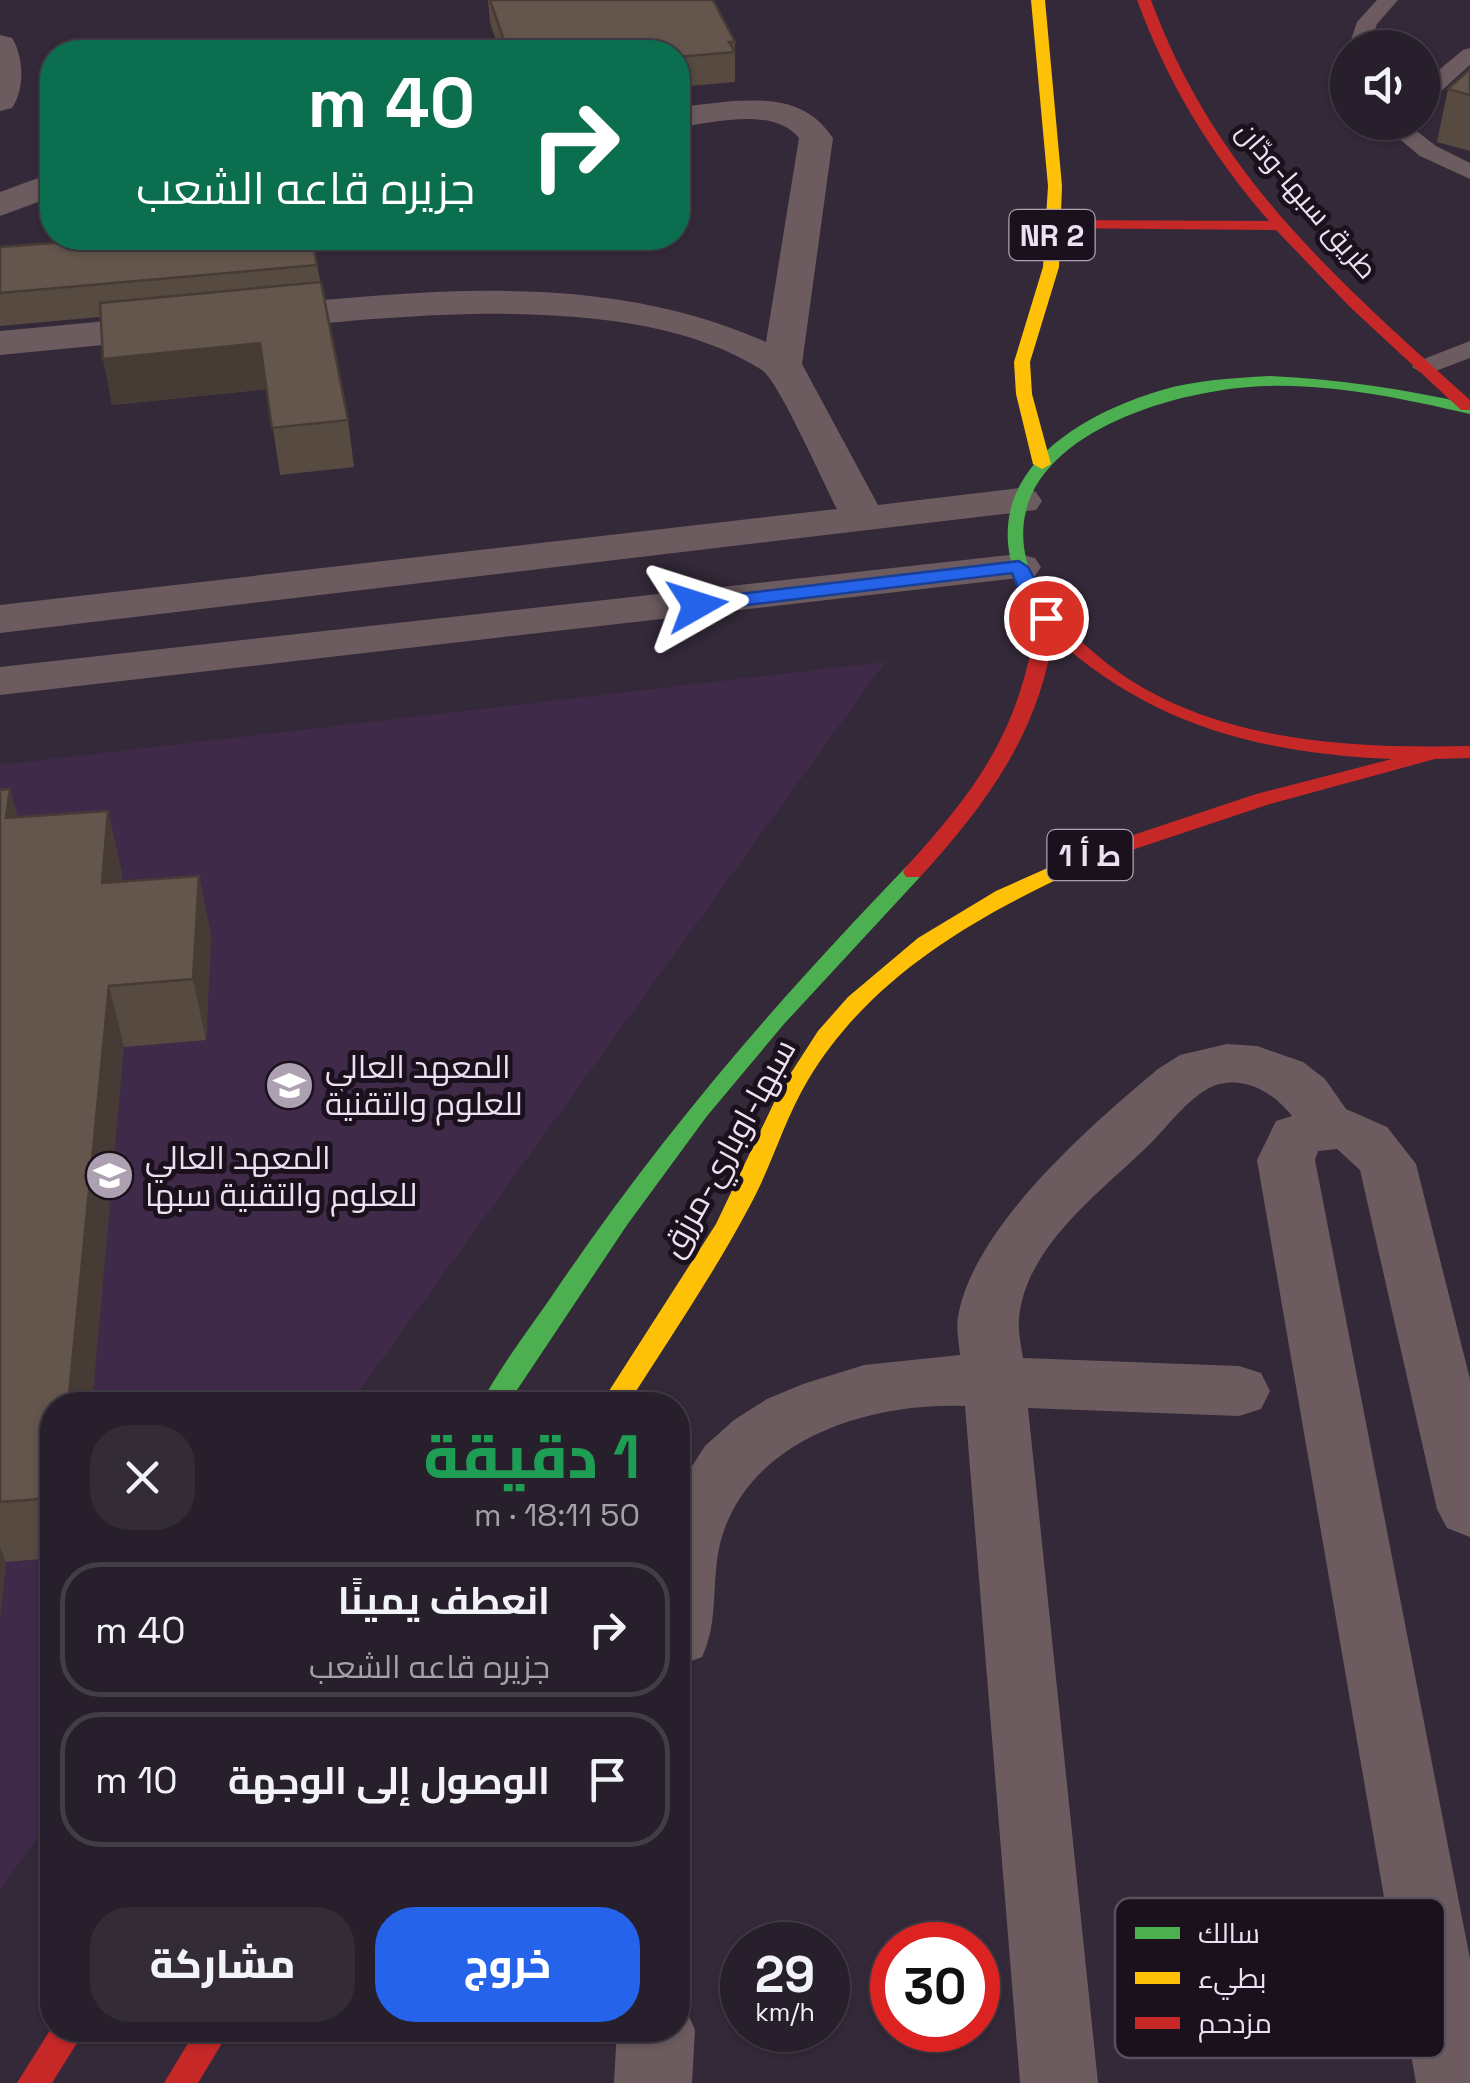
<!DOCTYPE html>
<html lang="ar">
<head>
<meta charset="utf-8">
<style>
  body { margin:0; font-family:"Space Grotesk",Cairo,sans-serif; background:#332c37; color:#f1f3f6; direction:rtl; height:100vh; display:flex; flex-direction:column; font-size:38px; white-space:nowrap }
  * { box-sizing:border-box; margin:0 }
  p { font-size:32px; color:#a4a2a9 }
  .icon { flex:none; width:55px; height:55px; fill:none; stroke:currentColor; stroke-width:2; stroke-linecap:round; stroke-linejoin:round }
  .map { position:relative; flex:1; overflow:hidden; direction:ltr }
  .sheet { position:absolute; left:40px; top:1392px; width:650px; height:650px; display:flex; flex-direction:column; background:#271f2b; border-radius:40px; box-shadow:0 2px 8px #0004,0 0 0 2px #433d47; direction:rtl }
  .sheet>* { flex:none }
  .top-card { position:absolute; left:40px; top:40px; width:650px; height:210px; border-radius:40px; box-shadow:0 2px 8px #0004,0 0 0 2px #433d47; direction:rtl; background:#0b6e4f; color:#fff; overflow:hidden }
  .fabs { position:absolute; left:1330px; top:30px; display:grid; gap:20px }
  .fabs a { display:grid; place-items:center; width:110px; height:110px; border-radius:50%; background:#271f2b; box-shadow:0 2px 8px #0004,0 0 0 2px #433d47; font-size:50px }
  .speed { position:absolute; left:720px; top:1922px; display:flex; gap:20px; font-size:50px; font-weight:700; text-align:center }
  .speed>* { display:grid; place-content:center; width:130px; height:130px; border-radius:50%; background:#271f2b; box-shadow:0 2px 8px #0004,0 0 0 2px #433d47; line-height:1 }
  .speed small { font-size:25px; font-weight:400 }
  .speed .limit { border:15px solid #d22; background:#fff; color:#111 }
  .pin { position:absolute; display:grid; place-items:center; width:85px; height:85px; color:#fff; margin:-42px; border:5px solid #fff; border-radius:50%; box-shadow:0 2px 10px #0007 }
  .me { position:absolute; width:110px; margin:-55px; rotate:84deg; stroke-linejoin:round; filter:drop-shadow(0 0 8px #0008) }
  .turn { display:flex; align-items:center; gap:35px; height:210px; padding:0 50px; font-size:45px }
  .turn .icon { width:130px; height:130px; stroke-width:2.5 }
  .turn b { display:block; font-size:70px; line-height:85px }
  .round { display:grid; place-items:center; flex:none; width:105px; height:105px; border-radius:40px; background:#332c37 }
  .head { display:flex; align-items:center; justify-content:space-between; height:170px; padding:0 50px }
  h1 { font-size:60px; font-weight:800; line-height:75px; color:#1e9e55 }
  .primary-button { display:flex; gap:20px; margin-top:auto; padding:20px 50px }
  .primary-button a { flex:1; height:115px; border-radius:40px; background:#2563eb; color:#fff; font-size:40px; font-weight:800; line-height:115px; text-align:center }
  .primary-button a+a { background:#332c37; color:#f1f3f6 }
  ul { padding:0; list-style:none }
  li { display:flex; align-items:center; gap:30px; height:135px; margin:0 20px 15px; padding:0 30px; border:5px solid #433d47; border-radius:40px }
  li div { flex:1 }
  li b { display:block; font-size:38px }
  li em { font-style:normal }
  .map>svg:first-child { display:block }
  .built { fill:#402a49 }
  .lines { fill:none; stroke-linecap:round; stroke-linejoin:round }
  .lane { fill:#6d5c5f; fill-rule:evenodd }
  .street { fill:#6d5c5f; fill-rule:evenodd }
  .fast { fill:#4caf50; fill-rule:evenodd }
  .slow { fill:#ffc107; fill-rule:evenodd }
  .jam { fill:#c62828; fill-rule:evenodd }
  .wall { fill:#564a41 }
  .shaded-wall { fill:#463c35 }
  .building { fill:#64564c; stroke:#463c35; stroke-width:2.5 }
  .route { fill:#2563eb; stroke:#184099; stroke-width:2.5 }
  .labels { text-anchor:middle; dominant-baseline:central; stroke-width:10; stroke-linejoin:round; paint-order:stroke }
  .far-street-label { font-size:28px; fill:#ede0f2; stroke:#1a111d }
  .shield { fill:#1a111d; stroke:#aea2b2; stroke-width:2.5 }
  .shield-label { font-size:30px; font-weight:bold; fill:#ede0f2 }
  .poi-label { font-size:32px; fill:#ede0f2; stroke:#1a111d; text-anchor:start }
  .street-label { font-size:32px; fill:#ede0f2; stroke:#1a111d }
  .key { fill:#1a111d; stroke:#594f5d; stroke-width:2.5 }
  .key-label { font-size:28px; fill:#ede0f2 }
</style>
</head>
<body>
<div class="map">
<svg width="1470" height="2083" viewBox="0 0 1470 2083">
  <rect width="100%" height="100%" fill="#342939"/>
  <path class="built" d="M885,662L349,1405H52V1817L0,1890V765Z"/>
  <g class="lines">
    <path class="lane" d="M1377,0H1398L1377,24L1368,48L1348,49L1357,22Z
      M1470,48V65L1430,101L1422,102V84L1463,50Z
      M1379,122H1405L1436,146L1470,163V179L1420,156Z
      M1470,341V358L1425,375L1412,367L1416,362Z"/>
    <path class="street" d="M0,35L12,38C24,57 25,89 12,108L0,111Z
      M733,101C775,99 808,101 833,138L802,364L878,505L1021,488L1036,492L1042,501L1036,510L0,633V605L837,509C825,486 778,380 762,370C635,288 400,316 256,330C171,338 85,347 0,355V331C91,323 181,314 272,305C437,289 610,272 766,342L799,138C773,106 713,123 678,127V107Z
      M52,173V197L0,216V192Z
      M1019,554L1035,558L1041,567L1035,576L0,695V667Z
      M1227,1044L1257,1046L1303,1062L1325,1079L1346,1109L1387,1127L1416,1164L1470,1379V1537L1447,1528L1437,1509L1360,1170L1337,1149L1318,1151L1315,1160L1470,1959V2083H1416L1257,1160L1276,1121L1292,1116C1275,1094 1248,1077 1219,1084C1192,1092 1169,1125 1150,1144C1102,1191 1025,1246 1019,1319C1018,1331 1021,1346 1023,1358L1239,1366L1261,1373L1270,1391L1261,1409L1239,1416L1028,1408L1098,2083H1020L965,1406C870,1402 746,1439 720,1544C711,1582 719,1622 702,1657L678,1666V1488L705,1446L734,1420L767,1399L803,1384L864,1365L960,1355C959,1343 956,1329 958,1317C973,1227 1091,1125 1158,1069L1180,1055Z
      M678,2001L683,2003L695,2030L692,2083H614L617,2030H678Z"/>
    <path class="fast" d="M1269,376C1337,379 1403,389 1470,404V414C1404,399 1335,384 1267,386C1176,388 991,439 1028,566C1034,588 1048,606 1061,625L1052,631L1045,629C955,508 1041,426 1162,390C1196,380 1233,378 1269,376Z
      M913,865L923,872L920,877L784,1024L707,1116L627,1225L507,1405H480C502,1363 534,1323 560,1284C666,1129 776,1002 906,867Z"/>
    <path class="slow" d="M1031,0H1045L1062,186L1059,267L1030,362L1032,394L1051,464L1042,469L1033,464L1016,394L1014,362L1043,267L1048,186Z
      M1086,851L1096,858L1093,863C983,912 872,973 808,1080C783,1122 771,1169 747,1211C711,1278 668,1341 627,1405H600L716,1224L780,1090L818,1031L848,997L918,938L996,891Z"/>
    <path class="jam" d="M1137,0H1151C1216,176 1335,278 1470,400V410H1461L1350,307L1276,230L1047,228L1044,225L1052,220L1269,221C1211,154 1168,84 1137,0Z
      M1046,612L1053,614C1059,626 1079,639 1091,650C1192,741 1341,749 1470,746V758L1435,759L1270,804L1093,863H1079L1076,858L1079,853L1256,794L1392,759C1262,754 1150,725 1053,636C1039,733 985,806 920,877H906L903,872L906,867C980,786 1020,729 1037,618Z
      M52,2027V2030H85L52,2083H17Z
      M196,2030H230L198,2083H164Z"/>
  </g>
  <path class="wall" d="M488,0H713L735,42V82L678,87V52H500L490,23Z
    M1470,69V151L1437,142L1448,89Z
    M79,241L317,265L348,420L354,467L280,475L267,389L112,405L100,317L0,326V247Z
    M0,790L18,817L122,872V882L199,876L211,937L206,1040L124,1047L52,1405V1558L6,1562L0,1616Z"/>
  <path class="shaded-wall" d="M260,343L267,389L112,405L103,359Z
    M10,789L27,850L6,818Z
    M108,811L122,872L116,944L102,883Z
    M199,876L211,937L206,1040L193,979Z
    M109,986L124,1047L92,1405H68Z
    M0,1547L6,1562L0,1616Z"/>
  <path class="building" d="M490,0H713L735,42H729L735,52L678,57V52H508Z
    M1470,69V95L1448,89Z
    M79,238H312L317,265L0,293V247L79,241Z
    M321,282L348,420L272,428L260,343L103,359L100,303Z
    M10,789L6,818L108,811L102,883L199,876L193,979L109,986L68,1405H52V1498L0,1502V790Z"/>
  <path class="route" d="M1019,561L1028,567L1056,618L1053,622H1040L1024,601L1012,573L697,611L688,605L697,599Z"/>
  <defs>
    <symbol id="university-disc" viewBox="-11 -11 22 22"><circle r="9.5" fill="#aca0b1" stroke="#1a111d"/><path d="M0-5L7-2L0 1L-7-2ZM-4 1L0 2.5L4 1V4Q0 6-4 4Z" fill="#fff"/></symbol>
  </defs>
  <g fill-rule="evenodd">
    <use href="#university-disc" x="262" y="1058" width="55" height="55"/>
    <use href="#university-disc" x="82" y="1148" width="55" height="55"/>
  </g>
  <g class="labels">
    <g class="far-street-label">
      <text transform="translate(1307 200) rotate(49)">طريق سبها-ودّان</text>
    </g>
    <g class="shield">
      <rect x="1009.5" y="210" width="85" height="50" rx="8"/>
      <rect x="1047.5" y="830" width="85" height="50" rx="8"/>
    </g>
    <g class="shield-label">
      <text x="1052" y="235">NR 2</text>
      <text x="1090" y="855">ط أ 1</text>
    </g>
    <g class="poi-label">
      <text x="325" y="1067">المعهد العالي<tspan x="325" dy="37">للعلوم والتقنية</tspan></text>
      <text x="145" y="1158">المعهد العالي<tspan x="145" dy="37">للعلوم والتقنية سبها</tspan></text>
    </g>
    <g class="street-label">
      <text transform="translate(728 1148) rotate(-61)">سبها-اوباري-مرزق</text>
    </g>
  </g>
  <rect x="1115" y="1898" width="330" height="160" rx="15" class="key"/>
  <rect x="1135" y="1927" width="45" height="12" fill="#4caf50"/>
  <rect x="1135" y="1972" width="45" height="12" fill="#ffc107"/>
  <rect x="1135" y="2017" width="45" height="12" fill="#c62828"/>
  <g class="key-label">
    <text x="1198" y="1943">سالك</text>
    <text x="1198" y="1988">بطيء</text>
    <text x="1198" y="2033">مزدحم</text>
  </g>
</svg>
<div class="fabs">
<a><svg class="icon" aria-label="sound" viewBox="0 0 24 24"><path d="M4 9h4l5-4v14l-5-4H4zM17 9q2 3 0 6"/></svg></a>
</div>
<div class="speed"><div>29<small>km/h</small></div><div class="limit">30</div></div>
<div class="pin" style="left:1046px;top:618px;background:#d93025"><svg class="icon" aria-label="arrive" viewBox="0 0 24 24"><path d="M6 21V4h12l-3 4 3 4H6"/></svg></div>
<svg class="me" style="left:697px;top:605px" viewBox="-20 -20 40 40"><path d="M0-17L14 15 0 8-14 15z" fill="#2563eb" stroke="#fff" stroke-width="4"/></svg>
<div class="top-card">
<div class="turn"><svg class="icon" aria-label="right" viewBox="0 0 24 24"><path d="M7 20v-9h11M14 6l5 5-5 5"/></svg><div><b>40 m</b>جزيره قاعه الشعب</div></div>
</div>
<section class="sheet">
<div class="head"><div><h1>1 دقيقة</h1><p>50 m · 18:11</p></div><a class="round"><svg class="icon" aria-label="close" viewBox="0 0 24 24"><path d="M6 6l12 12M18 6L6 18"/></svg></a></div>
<ul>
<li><svg class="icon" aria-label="right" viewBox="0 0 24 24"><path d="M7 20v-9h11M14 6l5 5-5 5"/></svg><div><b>انعطف يمينًا</b><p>جزيره قاعه الشعب</p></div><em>40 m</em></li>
<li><svg class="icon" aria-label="arrive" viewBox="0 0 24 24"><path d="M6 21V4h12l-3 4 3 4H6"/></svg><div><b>الوصول إلى الوجهة</b></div><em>10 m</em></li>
</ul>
<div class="primary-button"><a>خروج</a><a>مشاركة</a></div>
</section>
</div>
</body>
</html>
